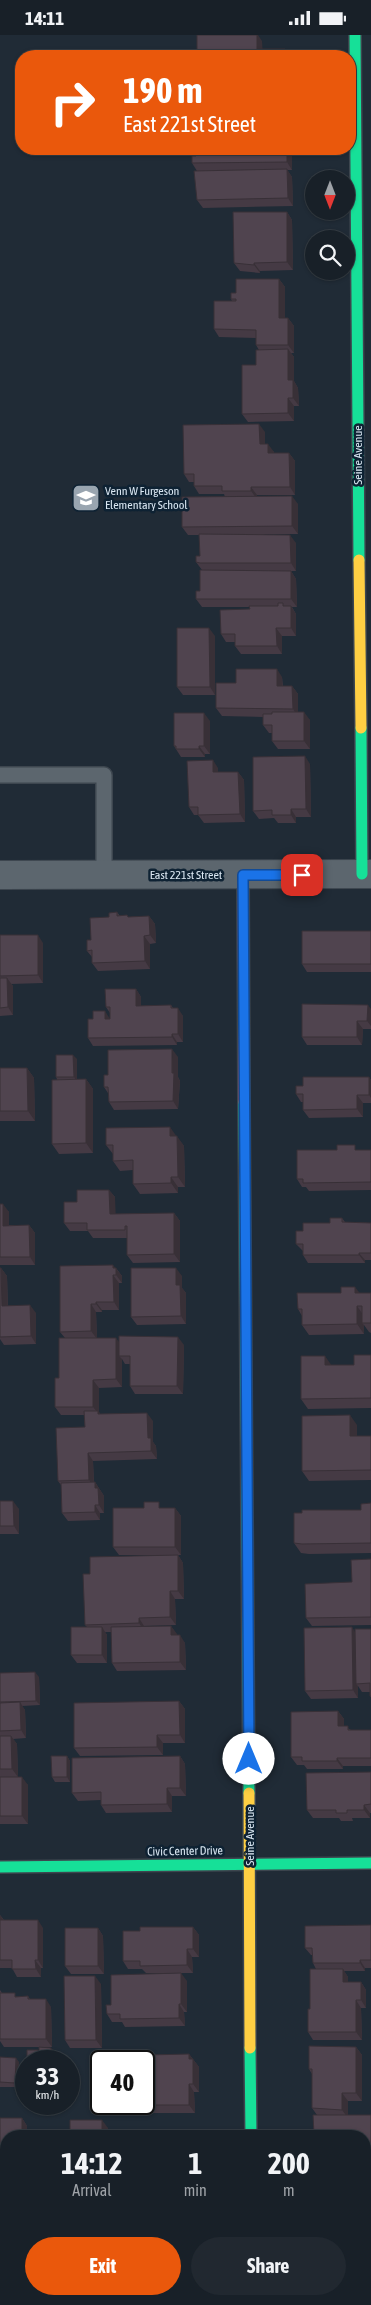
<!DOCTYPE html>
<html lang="en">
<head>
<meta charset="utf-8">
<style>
  body { margin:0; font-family:"Asap Condensed",sans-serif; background:#212830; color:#f1f3f6; height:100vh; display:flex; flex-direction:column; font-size:19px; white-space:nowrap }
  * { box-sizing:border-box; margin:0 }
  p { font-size:16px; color:#9fa3a8 }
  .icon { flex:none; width:28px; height:28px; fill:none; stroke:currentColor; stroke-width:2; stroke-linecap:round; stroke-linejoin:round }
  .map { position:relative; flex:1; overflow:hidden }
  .drawer { position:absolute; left:0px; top:2095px; width:371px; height:175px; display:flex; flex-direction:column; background:#182028; border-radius:20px 20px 0 0; box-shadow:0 1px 4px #0004,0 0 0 1px #363e45 }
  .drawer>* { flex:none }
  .guide { position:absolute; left:15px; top:15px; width:341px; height:105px; border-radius:20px; box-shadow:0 1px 4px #0004,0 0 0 1px #363e45; background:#ea580c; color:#fff; overflow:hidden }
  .needle { width:32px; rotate:180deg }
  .fabs { position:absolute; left:305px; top:135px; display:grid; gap:10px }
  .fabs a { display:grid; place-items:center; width:50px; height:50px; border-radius:50%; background:#182028; box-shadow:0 1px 4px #0004,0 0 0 1px #363e45; font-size:25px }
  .speed { position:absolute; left:15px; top:2015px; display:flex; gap:10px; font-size:25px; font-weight:700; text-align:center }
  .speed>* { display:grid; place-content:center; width:65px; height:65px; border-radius:50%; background:#182028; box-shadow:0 1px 4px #0004,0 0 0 1px #363e45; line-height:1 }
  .speed small { font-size:12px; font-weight:400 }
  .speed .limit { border:2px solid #111; border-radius:8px; background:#fff; color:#111 }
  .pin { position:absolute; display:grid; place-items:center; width:42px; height:42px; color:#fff; margin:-21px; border-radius:10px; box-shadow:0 2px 8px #0006 }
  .me { position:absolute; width:55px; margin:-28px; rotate:0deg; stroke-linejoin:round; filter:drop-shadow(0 0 4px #0008) }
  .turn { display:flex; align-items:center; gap:18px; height:105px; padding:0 25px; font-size:22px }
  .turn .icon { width:65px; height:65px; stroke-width:2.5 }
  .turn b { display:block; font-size:35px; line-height:42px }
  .eta { display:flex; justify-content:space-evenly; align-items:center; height:85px; text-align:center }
  .eta b { font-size:30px; font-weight:700; line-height:35px }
  .button { display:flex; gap:10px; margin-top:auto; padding:10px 25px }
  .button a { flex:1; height:58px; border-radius:30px; background:#ea580c; color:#fff; font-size:20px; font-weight:700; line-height:58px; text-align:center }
  .button a+a { background:#212830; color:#f1f3f6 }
  .status { display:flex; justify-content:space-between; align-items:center; height:35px; padding:0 25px; background:#182028; direction:ltr }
  .status svg { height:14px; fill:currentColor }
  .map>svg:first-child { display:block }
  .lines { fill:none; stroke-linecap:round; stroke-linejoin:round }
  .lane-casing { stroke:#3d464f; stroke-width:18 }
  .street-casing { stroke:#3d464f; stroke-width:30 }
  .fast-casing { stroke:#3d464f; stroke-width:14 }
  .slow-casing { stroke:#3d464f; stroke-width:14 }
  .jam-casing { stroke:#3d464f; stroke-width:14 }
  .lane { stroke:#5c666e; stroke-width:15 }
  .street { stroke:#5c666e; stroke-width:28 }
  .fast { stroke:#16e098; stroke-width:11 }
  .slow { stroke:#ffcf43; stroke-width:11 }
  .jam { stroke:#f24e42; stroke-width:11 }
  .wall { fill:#453a44 }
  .shaded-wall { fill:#383037 }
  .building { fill:#50444f; stroke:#383037 }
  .route-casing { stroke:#114b97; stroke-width:12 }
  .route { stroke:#1a73e8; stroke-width:9 }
  .labels { text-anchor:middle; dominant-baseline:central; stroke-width:5; stroke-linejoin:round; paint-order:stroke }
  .street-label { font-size:12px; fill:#dae7f2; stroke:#0e2233 }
  .poi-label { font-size:12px; fill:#dae7f2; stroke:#0e2233; text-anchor:start }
</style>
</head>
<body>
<div class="status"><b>14:11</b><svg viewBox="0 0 49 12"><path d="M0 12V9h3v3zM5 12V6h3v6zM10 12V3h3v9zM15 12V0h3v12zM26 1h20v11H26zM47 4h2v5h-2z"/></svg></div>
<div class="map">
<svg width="371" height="2270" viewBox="0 0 371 2270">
  <rect width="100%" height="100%" fill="#202b36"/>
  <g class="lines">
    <defs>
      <path id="lane" d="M0,740H104V840"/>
      <path id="street" d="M0,840L371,839
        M252,2264V2270"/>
      <path id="fast" d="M355,0L359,525
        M361,693L362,839
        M244,1067L249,1758
        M0,1832L371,1828
        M250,2013L251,2101"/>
      <path id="slow" d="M359,525L361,693
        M249,1758L250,2013"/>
      <path id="jam" d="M243,840L244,1067"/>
    </defs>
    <use href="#lane" class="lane-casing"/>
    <use href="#street" class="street-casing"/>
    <use href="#fast" class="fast-casing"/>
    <use href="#slow" class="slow-casing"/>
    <use href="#jam" class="jam-casing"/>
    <use href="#lane" class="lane"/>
    <use href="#street" class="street"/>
    <use href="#fast" class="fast"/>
    <use href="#slow" class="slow"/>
    <use href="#jam" class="jam"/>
  </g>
  <path class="wall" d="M292,114V135H287L292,142L293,171L203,173L197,165V136L192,128L196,121Z
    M287,177L292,185L293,235L260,236V238L240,236L234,228Z
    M279,244L285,252V283H288L294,291V318H291L294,322V346L298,353L299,371H294V386L248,387L242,379L256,330L259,315L256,310V303L219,302L214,294L232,266L231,264L236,258Z
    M265,397V409L274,417V418H289L295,426V460H257V461L298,469V499H262L296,508V536H291L296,544L297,572H292L296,579V601H282V619H241L235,611V607H226L221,599L250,574L249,572H202L196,564L200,556L202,535L196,527L200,521L199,500H188L182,492L225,462L224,459H199L194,451V447H189L184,439Z
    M215,601V660H183L177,652Z
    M282,642L283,651H292L298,659V677L310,685V714H278L272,706V698H269L263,690V682L222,681L216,673L236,648Z
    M210,686V719H205V722H181L174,711Z
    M310,729L311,782H296V788H278L274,783L259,784L253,776Z
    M218,733V737H238L244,745L245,787L204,788L198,780H194L189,772Z
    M117,877L120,881L129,882L149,881L155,889L156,908L150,909V934L98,936L92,928V922L87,916L91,905L109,882Z
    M371,896V937H307L302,929Z
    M0,900L43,908V948L11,949L13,951V980L0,981Z
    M136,954L141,962V971L171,970L173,973L183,981V1007H177V1010L93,1011L88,1003L110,984V978L106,972Z
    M371,974V994H363L362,1010H307L302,1002Z
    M178,1022V1042L180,1046L178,1074L114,1075L109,1067L108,1058L104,1052L108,1040Z
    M77,1024V1044H86L93,1054V1118L59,1119L52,1109L57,1044L56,1042Z
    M0,1033H27L34,1043L35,1086H0Z
    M369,1042L371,1045V1068H363V1082L309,1083L303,1075V1067H301L296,1059L303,1051Z
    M176,1101L184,1111L185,1152H178V1158L140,1159L133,1149V1135L120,1136L113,1126V1119L106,1110Z
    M358,1115H371V1155L309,1156L306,1152H302L297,1144Z
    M109,1155L115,1162V1179L174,1178L180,1186V1227L133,1228L127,1220V1203H93L88,1196H70L64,1188L77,1167Z
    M0,1169L9,1177V1190H29L35,1198V1230H0Z
    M342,1183L345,1187L371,1188V1225H365V1228H308L303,1220V1216L296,1209L303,1196L330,1188Z
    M0,1233H1L7,1241L8,1271L36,1278V1309L4,1310L0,1304Z
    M115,1233H116L122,1241V1248H119V1275H102V1277H96L97,1303L119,1308L184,1310L183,1359H135L130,1351V1329H125L122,1324V1352L99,1353V1377L100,1379L153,1386V1407L156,1411L157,1424L93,1426L94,1447H95L104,1461V1478H100V1485L68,1486L62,1478L61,1450L58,1446L85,1392L84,1380H61L55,1372L65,1303L60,1297Z
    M182,1241V1253L186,1258V1289L137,1290L131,1282Z
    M360,1258H371V1298L369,1297L364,1290V1299L309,1300L302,1290V1281L298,1274Z
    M371,1320V1373L308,1374L301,1364L331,1330H354Z
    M357,1390V1401H371V1445L309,1446L302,1436Z
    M0,1466L19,1474V1499H0Z
    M371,1468V1518L309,1519L301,1518L294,1508L361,1475Z
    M163,1473H175L181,1481V1520H178L183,1528L184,1564H175L176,1590L144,1591V1592L171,1591L177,1600L185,1608L186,1635L117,1636L112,1628L111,1597H105L107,1600V1628H77L71,1620L87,1592L85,1590L90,1539L154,1520H119L113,1512Z
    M371,1524V1590L312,1591L306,1583L352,1547Z
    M371,1594V1662L370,1661V1657H362L358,1651V1663L311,1664L305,1656L355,1597Z
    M0,1638L39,1642L40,1670L22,1671L25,1675L26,1703L13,1704L17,1709L18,1742L28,1750V1789H0Z
    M179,1666L185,1674V1708H163V1720L80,1721L74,1713Z
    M338,1676L344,1684V1691L351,1695H371V1731H343V1734H307L304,1730H297L291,1722Z
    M67,1721L70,1726V1747H55L52,1742Z
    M180,1721L185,1729L186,1761H172V1777L106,1778L101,1770V1765L78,1766L72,1758Z
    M371,1737V1778H370V1783H352L353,1786H341L339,1783H313L307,1775Z
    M0,1880L4,1885L43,1893V1933H41V1942H17L12,1933H0Z
    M371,1890V1933H365V1936H344L348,1942V1947H361L366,1955V1973H361L362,2005H313L308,1997L316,1934L313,1928L312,1920H311L305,1913Z
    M193,1892L199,1900V1922H192L193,1938H146L142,1934H128L123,1926L140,1896Z
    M98,1893L103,1901L104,1939H71L65,1931Z
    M187,1946V1977H184L185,1991L125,1992L122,1987H112L107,1979L111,1970Z
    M101,1949L102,2013H70L65,2005Z
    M0,1955L2,1958L18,1962L28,1961L30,1964L51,1972L52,2012H4L0,2006Z
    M356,2012L362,2020V2066H348V2080H371V2129L365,2130V2101H315L314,2099L317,2080L312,2073V2039L309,2034Z
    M189,2019L199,2032V2057H194L195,2078H153L148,2070Z
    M0,2022L19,2027L18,2052H0Z
    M0,2083H22L27,2091V2101H6V2123H0Z
    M365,2151H371V2178L369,2175H367L365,2172Z
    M6,2164V2226H0V2174L4,2173Z
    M365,2179L368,2183V2190H371V2226H365Z
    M365,2241L371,2244V2263H367V2270L365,2264Z"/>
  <path class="shaded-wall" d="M257,0H258L262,6L263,21L257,14Z
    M285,14L290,21H285Z
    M287,114H292V135L287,127Z
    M287,134L292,142L293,171L288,163Z
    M287,177L292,185L293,235L287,227Z
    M254,228L260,236V238L254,230Z
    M279,244L285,252V291L279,283Z
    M288,283L294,291V318L288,310Z
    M288,314L294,322V346L298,353L299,371L293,363L288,345Z
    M288,363L294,371V386L288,378Z
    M259,389L265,397V417L260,409Z
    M268,409L274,417V426L268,418Z
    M289,418L295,426V460L290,452Z
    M251,452L257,460V464L251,456Z
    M292,461L298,469V499L292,491Z
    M290,500L296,508V536L291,528Z
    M291,536L296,544L297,572L291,564Z
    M291,571L296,579V601L291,593Z
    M209,593L215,601V660L210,652Z
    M276,593L282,601V619L277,611Z
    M277,634L282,642L283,659L277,651Z
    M292,651L298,659V682L293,674Z
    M304,677L310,685V714L304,706Z
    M204,678L210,686V719L204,711Z
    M199,711L205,719V722L199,714Z
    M305,721L310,729L311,782L306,774Z
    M213,725L218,733V745L213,737Z
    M238,737L244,745L245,787L240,779Z
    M291,774L296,782V788L291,780Z
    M149,881L155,889L156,908L150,900Z
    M38,900L43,908V948L38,940Z
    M144,901L150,909V934L145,926Z
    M7,943L13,951V980L8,972Z
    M136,954L141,962V979L136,971Z
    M368,970L371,974V991L367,986Z
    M178,973L183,981V1007L178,999Z
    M105,976L110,984V992L105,984Z
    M357,986L363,994L362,1010L357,1002Z
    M172,999L177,1007V1010L172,1002Z
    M172,1014L178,1022V1042L180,1046L178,1074L173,1066Z
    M73,1020L77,1024V1047L74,1042Z
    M27,1033L34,1043L35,1086L28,1076Z
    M369,1042L371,1045V1063L369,1060Z
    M86,1044L93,1054V1118L86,1108Z
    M357,1060L363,1068V1082L357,1074Z
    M170,1092L177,1102L170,1101Z
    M177,1101L184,1111L185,1152L178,1142Z
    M171,1142L178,1152V1158L171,1148Z
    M109,1155L115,1162L116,1187L110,1179Z
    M3,1169L9,1177V1198L3,1191Z
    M174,1178L180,1186V1227L174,1219Z
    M29,1190L35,1198V1230L30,1222Z
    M359,1218L365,1225V1228L359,1220Z
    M113,1230L122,1241V1248L116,1240L113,1233Z
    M1,1233L7,1241L8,1279L2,1271Z
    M176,1233L182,1241V1253L186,1258V1289L181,1281L176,1250Z
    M113,1240L119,1248V1275L114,1267Z
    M355,1252L362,1261L355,1258Z
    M96,1267L102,1275V1277L96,1269Z
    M91,1269L96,1277L97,1304L91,1296Z
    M30,1270L36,1278V1309L31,1301Z
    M357,1271L364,1281L362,1288L364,1290V1299L357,1289Z
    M178,1302L184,1310L183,1359L177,1351Z
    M116,1303L122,1311L119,1321L122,1324V1352L116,1344Z
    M325,1321L332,1331L325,1330Z
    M93,1345L99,1353V1377L103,1384L98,1379V1378L93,1372Z
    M147,1378L153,1386V1407L156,1411L157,1424L151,1416L148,1403Z
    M350,1380L357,1390V1411L350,1401Z
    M88,1418L93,1426L94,1453L89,1445Z
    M95,1447L104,1461V1478L99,1470L95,1453Z
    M13,1466L19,1474V1499L14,1491Z
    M95,1470L100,1478V1485L95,1477Z
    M175,1473L181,1481V1520L175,1512Z
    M178,1520L183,1528L184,1564L178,1556Z
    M170,1556L175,1564L176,1590L170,1582Z
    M139,1583L144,1591V1596L139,1588Z
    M171,1591L177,1599V1608L171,1600Z
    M102,1592L107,1600V1628L102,1620Z
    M352,1592L357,1600L356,1649L358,1651V1663L353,1655Z
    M180,1600L185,1608L186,1635L180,1627Z
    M35,1637L39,1642L40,1670L36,1666Z
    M179,1666L185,1674V1708L180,1700Z
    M20,1667L25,1675L26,1703L21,1695Z
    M338,1676L344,1684V1699L338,1691Z
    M157,1700L163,1708V1720L157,1712Z
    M11,1701L17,1709L18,1742L12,1734Z
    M67,1721L70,1726V1747L67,1742Z
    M180,1721L185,1729L186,1761L180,1753Z
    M337,1723L343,1731V1734L337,1726Z
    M22,1742L28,1750V1789L22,1781Z
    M167,1753L172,1761V1777L167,1769Z
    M364,1770L370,1778V1783L364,1775Z
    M0,1880L4,1886L0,1887Z
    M38,1885L43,1893V1933L38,1925Z
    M193,1892L199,1900V1922L193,1914Z
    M98,1893L103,1901L104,1939L98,1931Z
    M187,1914L192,1922L193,1938L187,1930Z
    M35,1925L41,1933V1942L36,1934Z
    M360,1925L365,1933V1936L360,1928Z
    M343,1934L348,1942V1955L343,1947Z
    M181,1938L187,1946V1977L181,1969Z
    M95,1941L101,1949L102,2013L96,2005Z
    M361,1947L366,1955V1973L361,1965Z
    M46,1964L51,1972L52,2012L46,2004Z
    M356,1965L361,1973L362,2005L356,1997Z
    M179,1969L184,1977L185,1991L179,1983Z
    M356,2012L362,2020V2066L356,2058Z
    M51,2013L55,2017L54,2026H51Z
    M189,2019L199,2032V2057L193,2049L189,2024Z
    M16,2023L19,2027L18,2052L15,2048Z
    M189,2049L194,2057L195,2078L189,2070Z
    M342,2058L348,2066V2083L342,2075Z
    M22,2083L27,2091V2101H22Z
    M102,2085L108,2093V2101H102Z
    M365,2179L368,2183V2198L365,2194Z
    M369,2241L371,2244V2258L369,2255Z
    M0,2260L5,2266V2270H0Z
    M365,2260L367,2263V2270H361V2264H365Z
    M193,2264H199V2270H193Z"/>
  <path class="building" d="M197,0H257V14H285V21H190V19H197Z
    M196,114H287V127L192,128V121H196Z
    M287,134L288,163L197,165L194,136Z
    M233,177H287V227L254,228V230L234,228Z
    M236,244H279V283H288V310H256V295L214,294V266H236V264H231V258H236Z
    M288,314V345H293V363H288V378L242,379V330H256V315Z
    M259,389L260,409H268V418H289L290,452H251V456H222V451H194V439H184L183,390Z
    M292,461V491L182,492V462Z
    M199,499L290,500L291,528H200L196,527V521H200Z
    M200,535L291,536V564H196V556H200Z
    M278,568H283V571H291V593H276L277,611H235V599H221L220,575L250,574L249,571H278Z
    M177,593H209L210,652H177Z
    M236,634H277V651H292L293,674L216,673V648H236Z
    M272,677H304V706H272V690H263V679H272Z
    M174,678H204V711H199V714H176V711H174Z
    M305,721L306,774H291V780H272V775L253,776V722Z
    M213,725V737H238L240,779L198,780V772H189L187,726Z
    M117,877V881L127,880L128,882L149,881L150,900L144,901L145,926L92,928V915L87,916V905H91L90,883L109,882V878Z
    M302,896H371V929H302Z
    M0,900H38V940L0,941Z
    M0,943H7L8,972L0,973Z
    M105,954H136V971L171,970V973H178V999H172V1002L88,1003V984H93V976H105V984H110V972H106Z
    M302,969L368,970L367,986H357V1002H302Z
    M172,1014V1038H174L173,1066L109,1067L108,1052H104V1040H108V1015Z
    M56,1020H73L74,1042H56Z
    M0,1033H27L28,1076H0Z
    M303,1042H369V1060H357V1074L303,1075V1059H296V1051H303Z
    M86,1044V1108L52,1109V1045Z
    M170,1092V1101H177L178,1142H171V1148L133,1149V1125L113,1126V1110H106V1093Z
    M337,1110H355V1115H371V1147L303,1148V1144H297V1115H337Z
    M77,1155H109L110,1179L174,1178V1219L127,1220V1191H125V1195H87V1188H64V1167H77Z
    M0,1169H3V1191L29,1190L30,1222H0Z
    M330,1183H342V1187L371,1188V1218H359V1220H303V1209H296V1196H303V1188H330Z
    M113,1230V1233H116V1240H113L114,1267H96V1269H91V1296L60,1297V1231Z
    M0,1233H1L2,1271L30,1270L31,1301L0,1302Z
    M131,1233H176V1250H180L181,1281L131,1282Z
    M341,1252H355V1258H371V1288H362V1271H357V1289L302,1290V1274H298L297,1258H341Z
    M119,1301L178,1302L177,1351H130V1321H119Z
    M59,1303H116V1344L93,1345V1372H55V1343H59Z
    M354,1320H371V1363L301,1364V1321H325V1330H354Z
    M84,1376H98V1379L147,1378L148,1403H151V1416L88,1418L89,1445L58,1446L56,1393L85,1392Z
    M350,1380V1401H371V1435L302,1436V1381Z
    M95,1447V1453H98L99,1470H95V1477L62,1478L61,1448Z
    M0,1466H13L14,1491H0Z
    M144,1467H159V1473H175V1512H113V1473H144Z
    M371,1468V1508L302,1509L294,1508V1478H302V1475H361V1469Z
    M178,1520V1556H170V1582L139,1583V1588L85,1590L83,1539H90V1522Z
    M371,1524V1582L306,1583L305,1549L352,1547L351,1525Z
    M171,1591V1600H180V1627L112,1628L111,1592Z
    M71,1592H102V1620H71Z
    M352,1592L353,1655L305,1656L304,1593Z
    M355,1594H371V1661H370V1648L356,1649Z
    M35,1637L36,1666L0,1667V1638Z
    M179,1666L180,1700H157V1712L74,1713V1668Z
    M20,1667L21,1695L0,1696V1668Z
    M338,1676V1691H348V1695H371V1723H337V1726H302V1722H291V1677Z
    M0,1701H11L12,1734H0Z
    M51,1721H67V1742H52Z
    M180,1721V1753H167V1769L101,1770V1757L72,1758V1723Z
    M371,1737V1769L364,1770V1775H347V1778H336V1775H307L306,1738Z
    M0,1742H22V1781H0Z
    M0,1885H38V1925H35L36,1934H12V1925H0Z
    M371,1890V1925H360V1928H313L312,1913H305V1891Z
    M140,1892H193V1914H187V1930L140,1931V1926H123V1896H140Z
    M65,1893H98V1931H65Z
    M310,1934H343V1947H361V1965H356V1997H308V1974H310Z
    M181,1938V1969H179V1983L120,1984V1979H107L106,1970H111V1940Z
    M64,1941H95L96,2005H65Z
    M0,1958H15V1962L28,1961V1964H46V2004H0Z
    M309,2011L356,2012V2058H342V2075L312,2073V2034H309Z
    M39,2012L51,2013V2026H39Z
    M27,2015H38V2026H27Z
    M189,2019V2024H193V2049H189V2070H148L147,2020Z
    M0,2022L16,2023L15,2048L0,2047Z
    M313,2080H371V2121H365V2101H317V2099H314Z
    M0,2083H22V2101H6V2115H0Z
    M70,2085H102V2101H70Z
    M365,2151H371V2171H367V2167H365Z
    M4,2164H6V2218H0V2174L4,2173Z
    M365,2190H371V2218H365Z
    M365,2241H369V2255H365Z
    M148,2264H193V2270H148Z
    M311,2264H361V2270H311Z"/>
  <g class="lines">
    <defs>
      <path id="route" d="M249,1724L243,840H302"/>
    </defs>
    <use href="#route" class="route-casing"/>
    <use href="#route" class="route"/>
  </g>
  <defs>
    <symbol id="school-square" viewBox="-11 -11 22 22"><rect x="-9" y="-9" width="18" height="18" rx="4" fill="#99a5b0" stroke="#0e2233"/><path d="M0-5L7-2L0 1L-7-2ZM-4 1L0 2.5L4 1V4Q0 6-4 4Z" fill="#fff"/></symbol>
  </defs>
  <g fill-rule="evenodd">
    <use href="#school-square" x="70" y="447" width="32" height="32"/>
  </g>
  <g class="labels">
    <g class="street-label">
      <text transform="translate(358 420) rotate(-90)">Seine Avenue</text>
      <text x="186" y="840">East 221st Street</text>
      <text transform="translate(250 1801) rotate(-90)">Seine Avenue</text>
      <text transform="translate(185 1816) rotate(-1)">Civic Center Drive</text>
    </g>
    <g class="poi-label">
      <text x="105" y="456">Venn W Furgeson<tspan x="105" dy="14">Elementary School</tspan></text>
    </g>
  </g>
</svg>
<div class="fabs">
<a><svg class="needle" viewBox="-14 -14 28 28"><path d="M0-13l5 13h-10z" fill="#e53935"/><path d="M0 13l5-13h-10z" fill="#9fa3a8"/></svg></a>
<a><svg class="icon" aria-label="search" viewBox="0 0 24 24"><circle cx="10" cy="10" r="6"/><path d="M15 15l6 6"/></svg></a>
</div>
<div class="speed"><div>33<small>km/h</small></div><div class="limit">40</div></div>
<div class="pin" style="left:302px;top:840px;background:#d93025"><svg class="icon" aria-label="arrive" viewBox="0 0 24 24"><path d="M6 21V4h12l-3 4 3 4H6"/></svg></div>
<svg class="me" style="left:249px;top:1724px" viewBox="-20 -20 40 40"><circle r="19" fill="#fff"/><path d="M0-13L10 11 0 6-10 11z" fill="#1a73e8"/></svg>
<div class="guide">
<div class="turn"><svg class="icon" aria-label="right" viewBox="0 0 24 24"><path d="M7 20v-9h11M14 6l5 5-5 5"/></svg><div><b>190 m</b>East 221st Street</div></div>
</div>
<section class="drawer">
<div class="eta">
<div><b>14:12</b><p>Arrival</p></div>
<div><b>1</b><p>min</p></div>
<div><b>200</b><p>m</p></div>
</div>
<div class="button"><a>Exit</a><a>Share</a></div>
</section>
</div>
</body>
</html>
